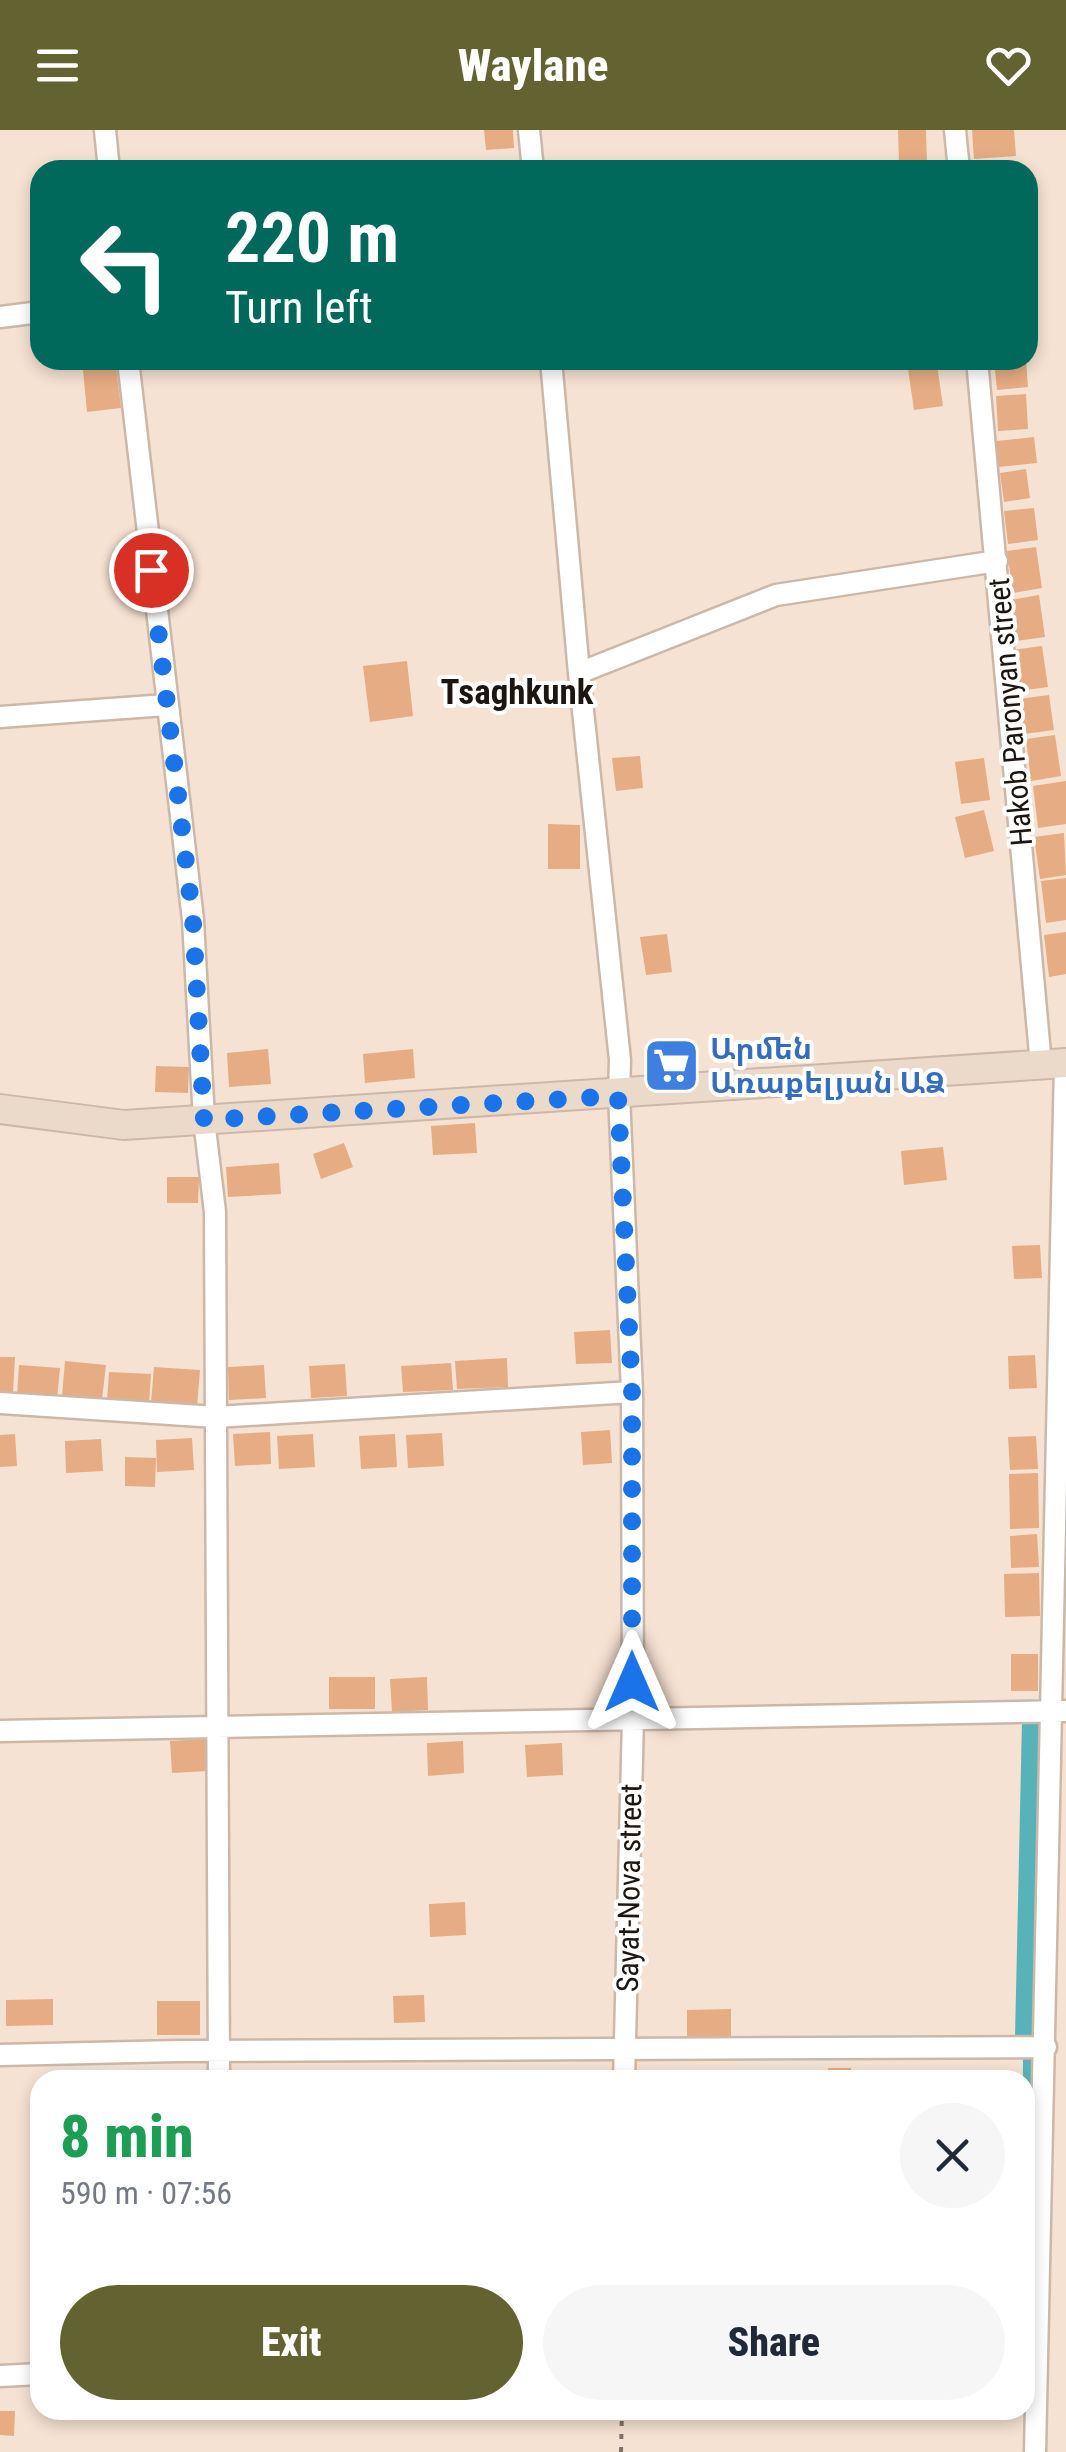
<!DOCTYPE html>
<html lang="en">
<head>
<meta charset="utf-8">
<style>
  body { margin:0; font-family:"Roboto Condensed","Noto Sans Armenian",sans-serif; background:#f6f6f7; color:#1f2937; height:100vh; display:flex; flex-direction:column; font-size:38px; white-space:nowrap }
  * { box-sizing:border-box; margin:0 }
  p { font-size:32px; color:#747a83 }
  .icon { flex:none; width:55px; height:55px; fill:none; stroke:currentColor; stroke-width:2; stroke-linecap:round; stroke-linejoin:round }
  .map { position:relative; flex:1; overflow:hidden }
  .panel { position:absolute; left:30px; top:1940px; width:1005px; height:350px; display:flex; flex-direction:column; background:#fff; border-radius:30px; box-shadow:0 5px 15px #0003 }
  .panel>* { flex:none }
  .hud { position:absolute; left:30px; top:30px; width:1008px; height:210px; border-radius:30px; box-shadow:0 5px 15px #0003; background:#00695c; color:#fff; overflow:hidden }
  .pin { position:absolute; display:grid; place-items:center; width:85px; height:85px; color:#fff; margin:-42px; border:5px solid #fff; border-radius:50%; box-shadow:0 2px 10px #0007 }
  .me { position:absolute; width:110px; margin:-55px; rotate:0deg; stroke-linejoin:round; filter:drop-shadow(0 0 8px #0008) }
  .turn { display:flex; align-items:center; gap:35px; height:210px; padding:0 30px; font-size:45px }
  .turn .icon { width:130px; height:130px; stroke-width:2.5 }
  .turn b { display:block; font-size:70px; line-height:85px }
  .round { display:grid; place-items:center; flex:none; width:105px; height:105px; border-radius:52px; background:#f6f6f7 }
  .headline { display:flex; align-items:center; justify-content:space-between; height:170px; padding:0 30px }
  h1 { font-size:60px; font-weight:800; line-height:75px; color:#1e9e55 }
  .cta { display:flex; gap:20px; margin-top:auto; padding:20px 30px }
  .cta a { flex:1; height:115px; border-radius:60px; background:#626330; color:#fff; font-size:40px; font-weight:800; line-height:115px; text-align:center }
  .cta a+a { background:#f6f6f7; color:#1f2937 }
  header { display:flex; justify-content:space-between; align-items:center; height:130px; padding:0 30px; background:#626330; color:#fff; font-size:45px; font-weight:800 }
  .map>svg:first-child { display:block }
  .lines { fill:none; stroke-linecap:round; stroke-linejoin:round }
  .canal { stroke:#58b3b8; stroke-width:18 }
  .building { fill:#e6ac83 }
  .minor-casing { stroke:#ccb8a9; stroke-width:25 }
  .secondary-casing { stroke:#ccb8a9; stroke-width:32 }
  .path { stroke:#7f7268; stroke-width:4; stroke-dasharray:5 8; stroke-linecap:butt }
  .minor { stroke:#fff; stroke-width:20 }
  .secondary { stroke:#ebdaca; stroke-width:28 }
  .route { stroke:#1a73e8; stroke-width:18; stroke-dasharray:0 32.4 }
  .labels { text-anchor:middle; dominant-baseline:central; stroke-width:8; stroke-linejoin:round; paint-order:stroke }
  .street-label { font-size:30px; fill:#1c1510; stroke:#fff }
  .shop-label { font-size:30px; font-weight:bold; fill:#366cbe; stroke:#fff; text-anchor:start }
  .quarter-label { font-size:35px; font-weight:bold; fill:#1c1510; stroke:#fff }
</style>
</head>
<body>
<header><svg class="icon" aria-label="menu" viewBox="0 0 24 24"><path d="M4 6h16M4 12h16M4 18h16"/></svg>Waylane<svg class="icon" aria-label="heart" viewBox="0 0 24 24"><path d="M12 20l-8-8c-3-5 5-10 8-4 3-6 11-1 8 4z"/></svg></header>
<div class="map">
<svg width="1066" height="2322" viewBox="0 0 1066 2322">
  <rect width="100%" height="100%" fill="#f6e2d2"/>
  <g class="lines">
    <path class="canal" d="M1024,1908L1031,1590
      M1031,2057L1032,1927"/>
  </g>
  <path class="building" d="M484,0H513L514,18L486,20Z
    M898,0H926L927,33L899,34Z
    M972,0H1014L1016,26L974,29Z
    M994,230H1026L1028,257L997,260Z
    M937,235L943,276L914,280L908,239Z
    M116,237L121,278L87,282L83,240Z
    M1026,264L1028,299L998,301L996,266Z
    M1034,307L1037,333L998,337L996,311Z
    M1026,339L1030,368L1004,372L1000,343Z
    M1034,378L1038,410L1008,414L1004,381Z
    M1036,417L1042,458L1013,463L1007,421Z
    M1039,465L1045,507L1016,511L1010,470Z
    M1042,516L1048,557L1018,561L1013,520Z
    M407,531L413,586L370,592L363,536Z
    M1049,565L1054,600L1024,604L1019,569Z
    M1055,605L1061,646L1031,651L1026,609Z
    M640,626L643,658L616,661L612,628Z
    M984,628L990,670L961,674L955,632Z
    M1066,651V694L1038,698L1033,656Z
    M984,680L994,721L965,728L955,687Z
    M548,694L580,695V739H548Z
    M1064,703L1066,745L1040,749L1034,707Z
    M1066,748V790L1046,793L1041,751Z
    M1066,802V844L1049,847L1044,805Z
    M667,804L672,842L646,845L640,807Z
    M268,919L271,954L229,957L227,923Z
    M413,919L415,948L365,953L363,924Z
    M156,936L189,937L188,963L155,962Z
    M475,993L477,1023L433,1025L431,996Z
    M344,1013L353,1037L321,1049L313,1024Z
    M943,1017L947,1050L904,1055L901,1021Z
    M279,1033L281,1064L228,1067L226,1037Z
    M167,1047H199L198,1073H167Z
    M1040,1115L1042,1148L1014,1149L1012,1116Z
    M610,1200L612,1233L576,1234L574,1202Z
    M1035,1225L1037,1258L1009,1259L1008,1226Z
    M0,1227H15L13,1263L0,1262Z
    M507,1228L508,1257L457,1259L455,1231Z
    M65,1231L106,1235L102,1269L62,1266Z
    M451,1233L453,1260L403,1262L401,1236Z
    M345,1234L347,1266L311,1268L309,1236Z
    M19,1235L60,1238L57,1269L17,1266Z
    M264,1235L266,1268L229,1270L228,1237Z
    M154,1237L200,1240L197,1277L151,1273Z
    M109,1242L151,1244L149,1273L107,1271Z
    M610,1300L612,1333L583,1335L581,1302Z
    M270,1302L271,1334L235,1336L233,1304Z
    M442,1303L444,1336L408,1338L406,1305Z
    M15,1304L17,1336L0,1337V1305Z
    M313,1304L315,1337L279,1339L277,1306Z
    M395,1304L397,1337L361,1339L359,1306Z
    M1036,1306L1038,1339L1010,1340L1008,1307Z
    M192,1308L194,1340L157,1342L156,1310Z
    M101,1309L103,1341L66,1343L65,1311Z
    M125,1327L156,1328L155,1357L125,1356Z
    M1038,1343L1039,1398L1010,1399L1009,1344Z
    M1037,1404L1039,1437L1011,1438L1010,1406Z
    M1039,1443L1040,1486L1005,1487L1004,1444Z
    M1011,1524H1038V1561H1011Z
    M329,1547H375V1579H329Z
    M427,1547L428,1580L392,1582L390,1549Z
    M206,1609L208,1641L172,1643L170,1611Z
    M463,1611L464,1643L428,1646L427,1613Z
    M562,1613L563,1645L527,1647L525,1615Z
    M465,1772L466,1805L430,1807L429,1774Z
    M424,1865L425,1892L394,1893L393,1866Z
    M53,1869V1895L6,1896V1870Z
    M157,1871H200V1905H157Z
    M731,1879V1912H687V1880Z
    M828,1938H851V1950H828Z
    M0,2281H15L14,2306L0,2305Z"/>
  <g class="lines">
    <defs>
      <path id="minor" d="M105,0L109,40
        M529,0L533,40
        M955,0L959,40
        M0,187L40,182
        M128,230L193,790L204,990L215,1082L219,1950
        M551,230L579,543L620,930L619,965L632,1262L633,1588L624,1950
        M977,230L1041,935
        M579,543L776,465L997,431
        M0,587L166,575
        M0,1273L216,1287L632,1262
        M0,1601L1066,1581
        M0,1925L178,1921L1046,1917
        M0,2246L40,2244
        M1035,2322L1065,933"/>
      <path id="secondary" d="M0,979L124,995L1066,933"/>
    </defs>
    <use href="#minor" class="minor-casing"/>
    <use href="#secondary" class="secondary-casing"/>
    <path class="path" d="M621,2322L622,2280"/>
    <use href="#minor" class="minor"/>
    <use href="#secondary" class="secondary"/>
  </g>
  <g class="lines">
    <path class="route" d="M151,440L193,790L204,990L618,966L632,1262V1552"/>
  </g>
  <defs>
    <symbol id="supermarket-square" viewBox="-11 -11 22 22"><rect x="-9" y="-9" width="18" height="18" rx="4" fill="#3f7fe0" stroke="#fff"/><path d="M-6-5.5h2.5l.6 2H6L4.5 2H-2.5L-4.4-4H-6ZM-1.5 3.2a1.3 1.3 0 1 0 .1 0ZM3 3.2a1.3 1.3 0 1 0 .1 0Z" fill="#fff"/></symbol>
  </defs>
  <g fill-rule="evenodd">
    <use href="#supermarket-square" x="640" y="904" width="63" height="63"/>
  </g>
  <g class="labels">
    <g class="street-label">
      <text transform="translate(1010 582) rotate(-95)">Hakob Paronyan street</text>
      <text transform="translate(629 1758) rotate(-89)">Sayat-Nova street</text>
    </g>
    <g class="shop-label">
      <text x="710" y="918">Արմեն<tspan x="710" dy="34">Առաքելյան ԱՁ</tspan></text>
    </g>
    <g class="quarter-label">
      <text x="517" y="562">Tsaghkunk</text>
    </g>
  </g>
</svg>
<div class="pin" style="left:151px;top:440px;background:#d93025"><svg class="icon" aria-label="arrive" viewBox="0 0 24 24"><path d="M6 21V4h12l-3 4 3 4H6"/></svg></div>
<svg class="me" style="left:632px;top:1552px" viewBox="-20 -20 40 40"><path d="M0-17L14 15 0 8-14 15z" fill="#1a73e8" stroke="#fff" stroke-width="4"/></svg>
<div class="hud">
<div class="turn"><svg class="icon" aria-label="left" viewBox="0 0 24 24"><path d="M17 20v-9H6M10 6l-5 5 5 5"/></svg><div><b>220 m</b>Turn left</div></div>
</div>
<section class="panel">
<div class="headline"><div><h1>8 min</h1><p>590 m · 07:56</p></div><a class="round"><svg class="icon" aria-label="close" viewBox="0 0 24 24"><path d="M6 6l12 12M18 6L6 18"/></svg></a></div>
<div class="cta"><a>Exit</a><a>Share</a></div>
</section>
</div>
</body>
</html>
